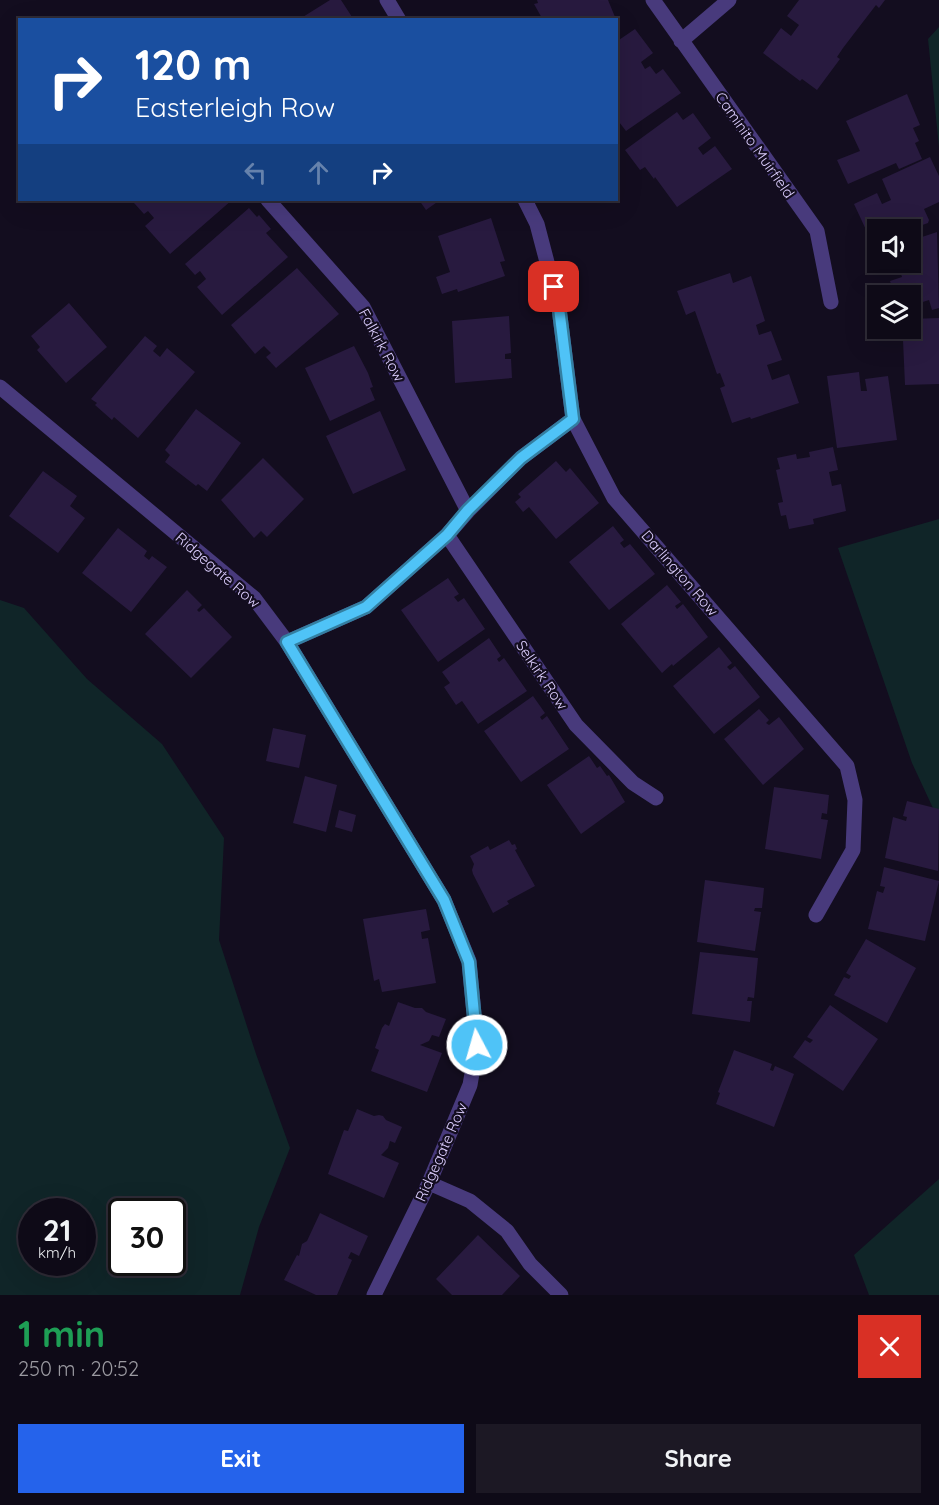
<!DOCTYPE html>
<html lang="en">
<head>
<meta charset="utf-8">
<style>
  body { margin:0; font-family:Quicksand,sans-serif; background:#1c1824; color:#f1f3f6; height:100vh; display:flex; flex-direction:column; font-size:22px; white-space:nowrap }
  * { box-sizing:border-box; margin:0 }
  p { font-size:20px; color:#9b9aa1 }
  .icon { flex:none; width:33px; height:33px; fill:none; stroke:currentColor; stroke-width:2; stroke-linecap:round; stroke-linejoin:round }
  .map { position:relative; height:1295px; overflow:hidden }
  .panel { display:flex; flex-direction:column; background:#0e0a17; flex:1 }
  .panel>* { flex:none }
  .guide { position:absolute; left:18px; top:18px; width:600px; height:183px; border-radius:0px; box-shadow:0 6px 24px #0002,0 0 0 2px #2e2b36; background:#1a4fa0; color:#fff; overflow:hidden }
  .tools { position:absolute; left:867px; top:219px; display:grid; gap:12px }
  .tools a { display:grid; place-items:center; width:54px; height:54px; border-radius:0px; background:#0e0a17; box-shadow:0 6px 24px #0002,0 0 0 2px #2e2b36; font-size:30px }
  .speed { position:absolute; left:18px; top:1198px; display:flex; gap:12px; font-size:30px; font-weight:700; text-align:center }
  .speed>* { display:grid; place-content:center; width:78px; height:78px; border-radius:50%; background:#0e0a17; box-shadow:0 6px 24px #0002,0 0 0 2px #2e2b36; line-height:1 }
  .speed small { font-size:15px; font-weight:400 }
  .speed .limit { border:3px solid #111; border-radius:9px; background:#fff; color:#111 }
  .pin { position:absolute; display:grid; place-items:center; width:51px; height:51px; color:#fff; margin:-26px; border-radius:12px; box-shadow:0 3px 9px #0006 }
  .me { position:absolute; width:66px; margin:-33px; rotate:354deg; stroke-linejoin:round; filter:drop-shadow(0 0 4px #0008) }
  .turn { display:flex; align-items:center; gap:21px; height:126px; padding:0 18px; font-size:27px }
  .turn .icon { width:78px; height:78px; stroke-width:2.5 }
  .turn b { display:block; font-size:42px; line-height:51px }
  .lanes { display:flex; align-items:center; height:57px; padding:0 18px; background:#0003; justify-content:center; gap:30px; direction:ltr }
  .lanes .off { opacity:.35 }
  .round { display:grid; place-items:center; flex:none; width:63px; height:63px; border-radius:0px; background:#1c1824 }
  .headline { display:flex; align-items:center; justify-content:space-between; height:102px; padding:0 18px }
  h1 { font-size:36px; font-weight:800; line-height:45px; color:#1e9e55 }
  .primary-button { display:flex; gap:12px; margin-top:auto; padding:12px 18px }
  .primary-button a { flex:1; height:69px; border-radius:0px; background:#2563eb; color:#fff; font-size:24px; font-weight:800; line-height:69px; text-align:center }
  .primary-button a+a { background:#1c1824; color:#f1f3f6 }
  .map>svg:first-child { display:block }
  .green { fill:#102528; fill-rule:evenodd }
  .building { fill:#281a3f }
  .lines { fill:none; stroke-linecap:round; stroke-linejoin:round }
  .street { stroke:#483a7c; stroke-width:15 }
  .route-casing { stroke:#337fa1; stroke-width:15 }
  .route { stroke:#4fc3f7; stroke-width:10 }
  .labels { text-anchor:middle; dominant-baseline:central; stroke-width:4.5; stroke-linejoin:round; paint-order:stroke }
  .street-label { font-size:15px; fill:#dbcdfd; stroke:#130d1f }
</style>
</head>
<body>
<div class="map">
<svg width="939" height="1295" viewBox="0 0 939 1295">
  <rect width="100%" height="100%" fill="#130d1f"/>
  <path class="green" d="M939,27V147L928,39Z
    M939,519V821L912,763L838,548Z
    M0,600L24,608L87,679L162,744L224,838L219,940L256,1054L290,1148L259,1227L240,1295H0ZM32,1212H82V1263H32ZM122,1212H172V1263H122Z
    M939,1179V1295H869L854,1255Z"/>
  <path class="building" d="M330,0H341L354,20H298Z
    M537,0H608L615,17L609,20H543L534,4L538,3Z
    M799,0H885L879,8L876,5L843,48L837,57L840,59L817,90L802,79L800,81L763,53L781,28L791,36L799,25L787,16Z
    M635,29L653,53L641,62L645,69L650,66L656,74L663,69L681,93L626,131L616,118V42Z
    M907,94L920,125L913,128L919,141L915,143L922,159L899,169L896,163L848,184L837,160L860,151L846,121Z
    M677,112L683,120L693,113L711,138L698,148L703,155L715,146L732,169L677,207L655,177L654,179L645,167L640,170L625,150Z
    M930,157L939,176V202L924,209L929,220L928,223L908,230H878V245L874,247L854,204L877,193L882,204L891,200L882,179Z
    M138,200H232L170,254L145,226L154,218L148,211L144,214L134,203Z
    M419,200H440L426,210Z
    M249,208L257,217L259,215L271,229L266,233L288,257L222,315L197,287L206,279L200,271L195,275L185,264Z
    M491,218L505,261L500,262L505,276L458,292L457,289L442,294L436,277L450,272L438,236Z
    M937,232L939,308L932,310L929,300L910,306V296H895L890,281L902,277L897,262H910V241Z
    M297,268L339,314L276,368L266,357L271,353L264,346L255,354L231,325Z
    M730,273L733,283L751,276L765,321L756,325L759,335L771,331L782,360L767,365L772,380L789,374L799,403L751,419L750,417L732,423L720,388L725,386L720,373L717,374L695,311L686,315L677,291Z
    M69,303L107,347L66,383L37,350L40,347L31,336Z
    M509,316L511,353L505,354V359H511L512,378L455,383L452,321Z
    M939,318V384L905,385L903,340H905V328H910V319Z
    M145,336L157,346L153,351L160,357L167,348L195,372L138,438L114,417L112,420L95,405L97,403L91,399Z
    M354,346L368,373L373,387L370,388L375,400L330,421L305,368Z
    M859,372L861,391H867L865,379L888,376L897,440L837,448L827,376Z
    M196,409L241,443L207,491L198,484L196,486L165,462L170,455L165,450Z
    M380,411L406,470L353,494L326,436Z
    M833,447L838,470L829,472L832,486L841,484L846,511L813,519L814,524L789,529L786,515L781,516L778,503L783,502L776,470L780,469L777,458L796,454L797,459L810,457L809,452Z
    M263,458L304,499L267,537L261,531L254,538L221,500Z
    M556,461L566,472L570,468L599,503L556,539L529,507L523,512L515,502L521,497L518,494Z
    M43,471L77,496L70,506L85,518L58,553L9,516Z
    M613,526L624,540L620,543L624,548L630,544L655,574L609,610L569,562Z
    M118,528L147,551L144,556L149,560L152,556L167,567L131,612L82,573Z
    M448,578L459,594L454,597L458,602L464,598L485,629L438,662L401,610Z
    M667,585L681,602L675,606L677,609L683,604L708,637L673,666L672,664L662,673L621,624Z
    M187,590L202,605L197,610L199,612L204,608L232,637L191,678L145,634Z
    M489,638L501,656L497,659L499,662L504,658L527,691L478,724L462,701L456,705L444,687L450,683L442,672Z
    M719,647L732,663L727,667L730,670L735,666L760,697L714,734L673,686Z
    M533,696L545,713L540,717L542,720L547,716L569,749L521,782L484,731Z
    M759,709L769,720L766,723L769,725L779,717L804,749L763,785L724,739Z
    M273,728L306,735L299,768L266,761Z
    M589,756L597,768L600,766L607,776L609,775L625,802L581,834L547,785Z
    M305,776L337,785L326,832L293,823Z
    M774,787L829,795L827,814L822,813L821,819L828,820L821,859L765,849Z
    M907,801L939,809L938,871L885,858L893,817L906,821L907,817L903,816Z
    M339,810L356,815L352,832L335,827Z
    M509,840L512,845L515,844L517,849L515,850L535,886L507,901L509,904L493,913L473,874L472,870L474,864L470,856L488,846L490,850Z
    M884,867L939,881L925,941L868,929L877,891L883,893L885,887L880,886Z
    M705,880L764,888L762,908H755L754,911L761,912L755,951L697,942Z
    M426,909L430,930L421,932L422,939L428,938L436,983L382,992L379,979L374,981L363,919Z
    M866,939L916,968L887,1023L834,995L844,977L849,979L851,976L846,973Z
    M700,952L758,958L754,998L748,997L747,1001H752L750,1022L692,1014Z
    M398,1002L415,1008H422L426,1012L446,1019L439,1037L432,1035L429,1041L420,1045L442,1053L427,1092L371,1071L379,1050L375,1048L382,1028L385,1024L389,1026Z
    M830,1005L878,1039L843,1091L793,1057L805,1040L810,1043L813,1040L807,1037Z
    M734,1050L772,1064L770,1070L773,1071L775,1066L794,1074L774,1127L716,1104L720,1093L718,1092Z
    M357,1109L374,1116L379,1115L383,1116L386,1120L402,1127L395,1143L390,1141L388,1148L381,1155L399,1163L384,1198L328,1174L344,1130L348,1131Z
    M320,1213L368,1236L359,1256L351,1252L348,1258L352,1260L337,1295H316L284,1280L297,1255L299,1256L302,1244L307,1241Z
    M478,1235L520,1276L502,1295H452L436,1279Z"/>
  <g class="lines">
    <path class="street" d="M387,0L399,20
      M653,0L817,231L831,302
      M681,41L729,0
      M268,200L363,307L468,511
      M525,200L537,224L559,308L573,419L614,498L847,766L855,800L853,850L816,915
      M0,387L254,598L287,642L444,900L469,961L477,1045L470,1085L429,1183L374,1295
      M447,535L576,725L633,783L656,798
      M287,642L366,607L447,535L468,511L521,458L573,419
      M429,1183L470,1201L507,1231L530,1264L561,1295"/>
  </g>
  <g class="lines">
    <defs>
      <path id="route" d="M477,1045L469,962L444,900L287,642L366,607L447,535L468,510L521,458L573,419L559,308L554,287"/>
    </defs>
    <use href="#route" class="route-casing"/>
    <use href="#route" class="route"/>
  </g>
  <g class="labels">
    <g class="street-label">
      <text transform="translate(755 145) rotate(55)">Caminito Muirfield</text>
      <text transform="translate(382 345) rotate(62)">Falkirk Row</text>
      <text transform="translate(218 570) rotate(41)">Ridgegate Row</text>
      <text transform="translate(680 573) rotate(49)">Darlington Row</text>
      <text transform="translate(542 675) rotate(56)">Selkirk Row</text>
      <text transform="translate(441 1152) rotate(-66)">Ridgegate Row</text>
    </g>
  </g>
</svg>
<div class="tools">
<a><svg class="icon" aria-label="sound" viewBox="0 0 24 24"><path d="M4 9h4l5-4v14l-5-4H4zM17 9q2 3 0 6"/></svg></a>
<a><svg class="icon" aria-label="layers" viewBox="0 0 24 24"><path d="M12 4l9 5-9 5-9-5zM3 14l9 5 9-5"/></svg></a>
</div>
<div class="speed"><div>21<small>km/h</small></div><div class="limit">30</div></div>
<div class="pin" style="left:554px;top:287px;background:#d93025"><svg class="icon" aria-label="arrive" viewBox="0 0 24 24"><path d="M6 21V4h12l-3 4 3 4H6"/></svg></div>
<svg class="me" style="left:477px;top:1045px" viewBox="-20 -20 40 40"><circle r="17" fill="#4fc3f7" stroke="#fff" stroke-width="3"/><path d="M0-11L8 9 0 5-8 9z" fill="#fff"/></svg>
<div class="guide">
<div class="turn"><svg class="icon" aria-label="right" viewBox="0 0 24 24"><path d="M7 20v-9h11M14 6l5 5-5 5"/></svg><div><b>120 m</b>Easterleigh Row</div></div>
<div class="lanes"><svg class="icon off" aria-label="left" viewBox="0 0 24 24"><path d="M17 20v-9H6M10 6l-5 5 5 5"/></svg><svg class="icon off" aria-label="ahead" viewBox="0 0 24 24"><path d="M12 20V5M6 11l6-6 6 6"/></svg><svg class="icon" aria-label="right" viewBox="0 0 24 24"><path d="M7 20v-9h11M14 6l5 5-5 5"/></svg></div>
</div>
</div>
<section class="panel">
<div class="headline"><div><h1>1 min</h1><p>250 m · 20:52</p></div><a class="round" style="background:#d93025;color:#fff"><svg class="icon" aria-label="close" viewBox="0 0 24 24"><path d="M6 6l12 12M18 6L6 18"/></svg></a></div>
<div class="primary-button"><a>Exit</a><a>Share</a></div>
</section>
</body>
</html>
